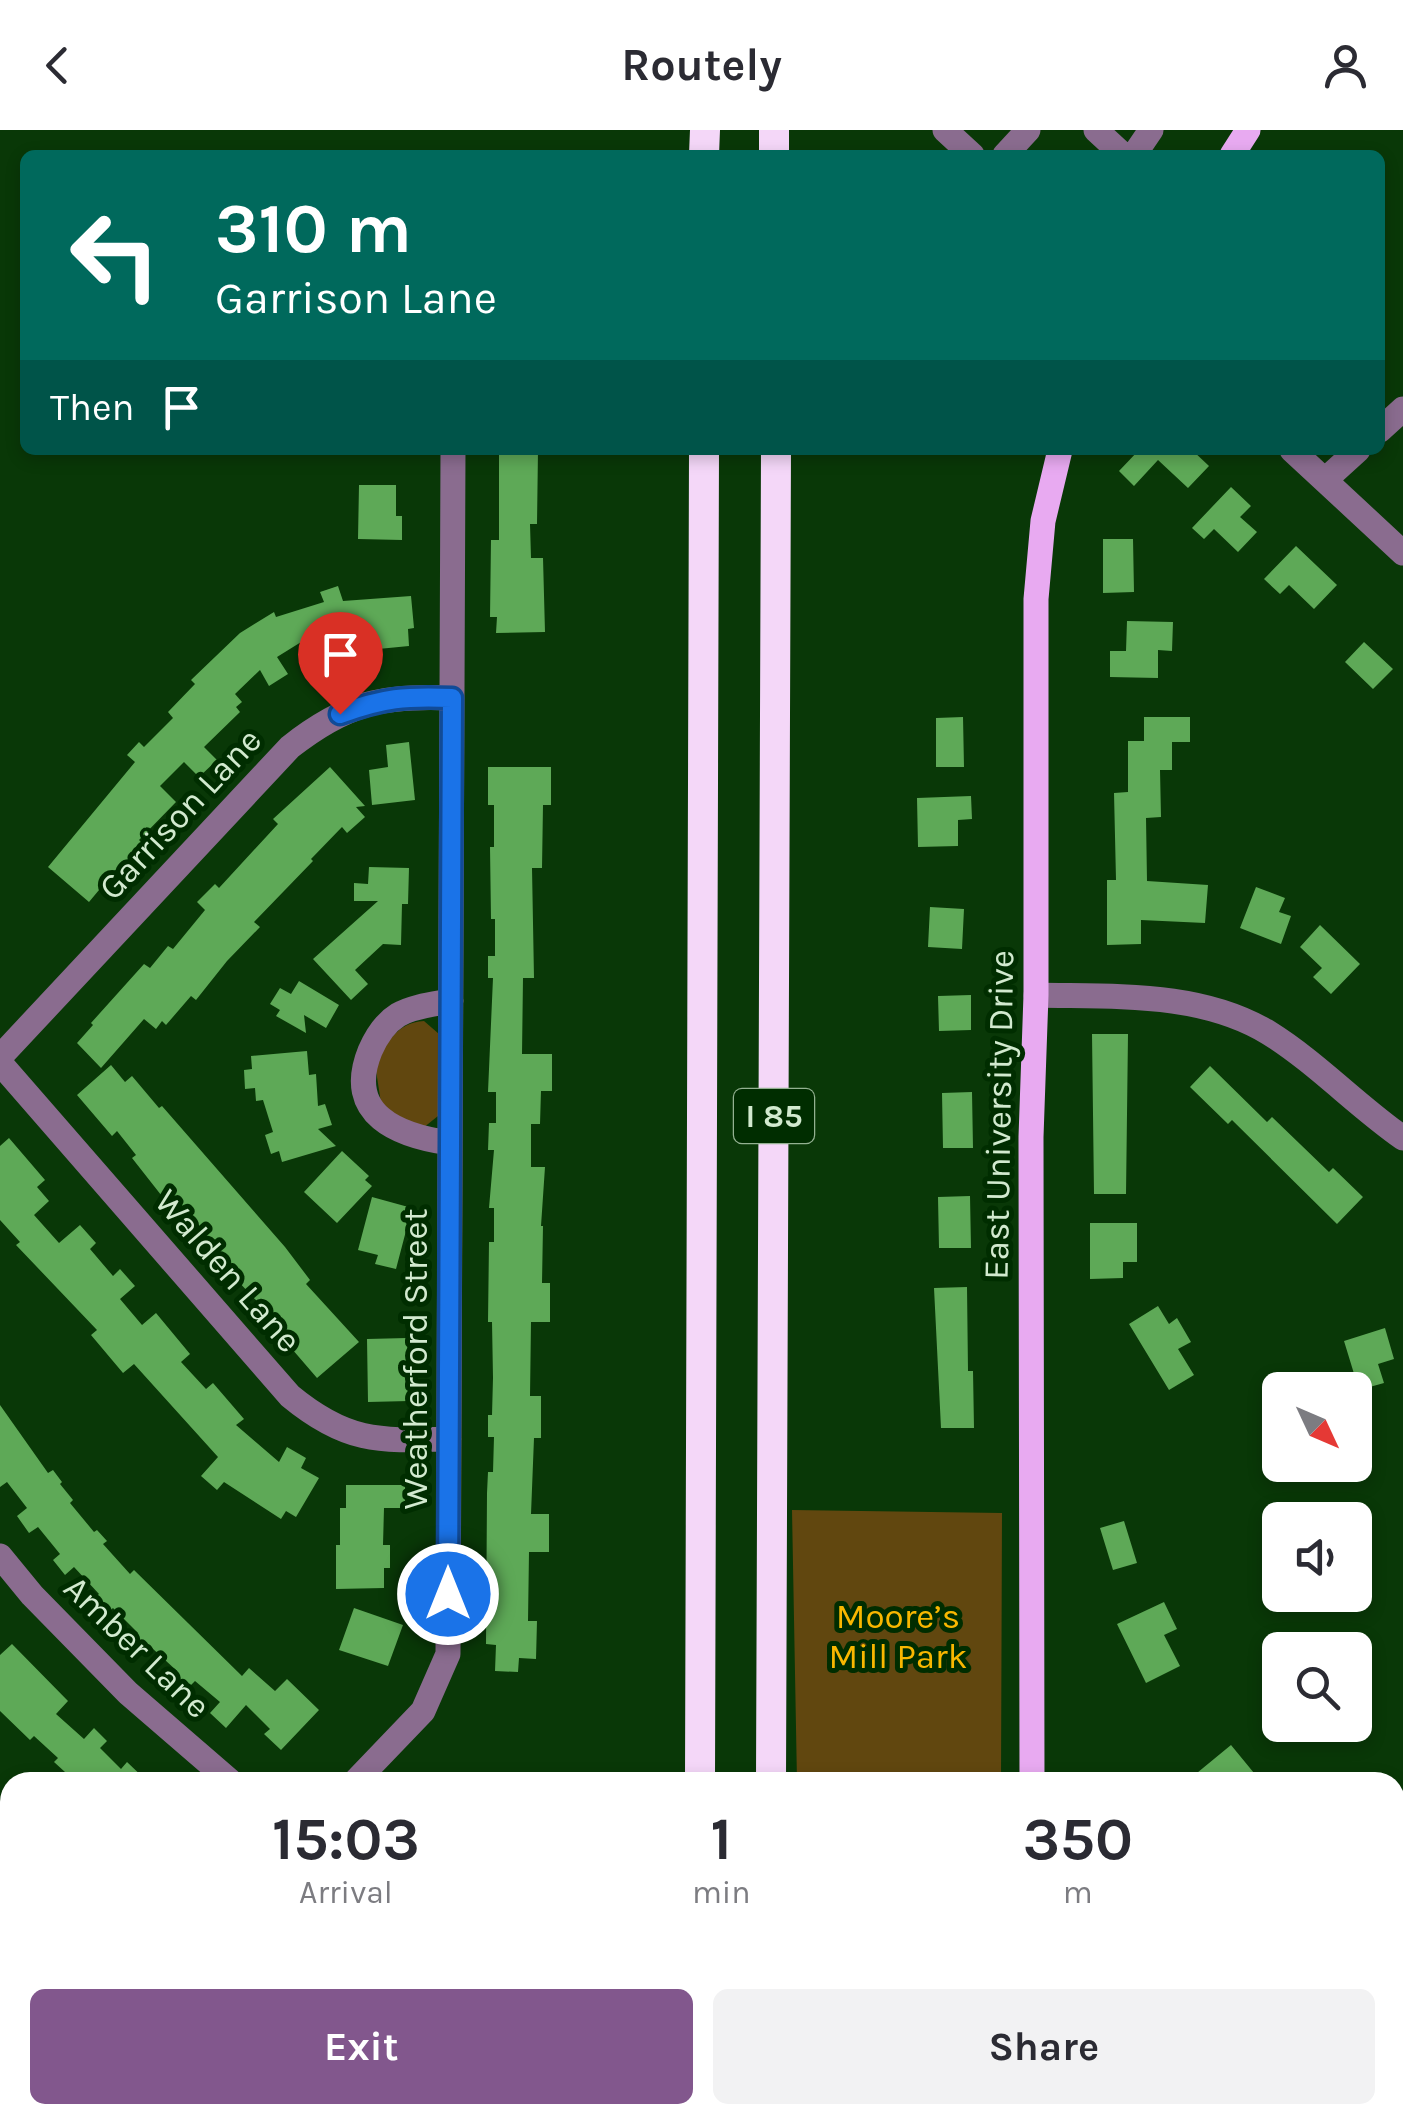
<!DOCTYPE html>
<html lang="en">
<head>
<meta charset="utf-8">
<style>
  body { margin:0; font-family:Karla,sans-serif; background:#f2f2f3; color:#2b2b33; height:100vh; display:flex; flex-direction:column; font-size:38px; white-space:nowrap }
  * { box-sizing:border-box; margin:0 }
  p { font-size:32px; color:#7c7c81 }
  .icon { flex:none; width:55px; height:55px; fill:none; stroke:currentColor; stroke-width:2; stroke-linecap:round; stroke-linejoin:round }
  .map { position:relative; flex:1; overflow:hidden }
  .details { position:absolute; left:0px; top:1642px; width:1405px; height:352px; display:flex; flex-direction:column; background:#fff; border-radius:30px 30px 0 0; box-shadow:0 5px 15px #0003 }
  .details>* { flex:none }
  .hud { position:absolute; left:20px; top:20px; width:1365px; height:305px; border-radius:15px; box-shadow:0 5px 15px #0003; background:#00695c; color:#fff; overflow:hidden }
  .needle { width:65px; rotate:134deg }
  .controls { position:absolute; left:1262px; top:1242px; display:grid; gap:20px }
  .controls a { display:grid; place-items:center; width:110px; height:110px; border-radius:15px; background:#fff; box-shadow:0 5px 15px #0003; font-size:50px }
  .pin { position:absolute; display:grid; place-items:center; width:85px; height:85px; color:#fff; margin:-102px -42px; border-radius:50% 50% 50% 0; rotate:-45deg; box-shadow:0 0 10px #0007 }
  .pin .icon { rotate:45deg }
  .me { position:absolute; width:110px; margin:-55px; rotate:0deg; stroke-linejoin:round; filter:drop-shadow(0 0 8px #0008) }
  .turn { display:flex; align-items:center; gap:35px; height:210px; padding:0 30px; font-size:45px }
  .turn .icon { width:130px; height:130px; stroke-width:2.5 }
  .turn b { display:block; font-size:70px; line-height:85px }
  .then { display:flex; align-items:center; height:95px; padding:0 30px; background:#0003; gap:20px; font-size:38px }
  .eta { display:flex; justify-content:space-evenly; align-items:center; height:170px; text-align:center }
  .eta b { font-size:60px; font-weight:700; line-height:70px }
  .cta { display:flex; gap:20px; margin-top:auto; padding:20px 30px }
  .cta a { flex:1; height:115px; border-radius:15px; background:#82578d; color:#fff; font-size:40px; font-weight:700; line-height:115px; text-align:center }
  .cta a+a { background:#f2f2f3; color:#2b2b33 }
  header { display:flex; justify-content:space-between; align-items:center; height:130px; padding:0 30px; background:#fff; font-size:45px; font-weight:700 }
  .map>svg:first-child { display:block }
  .green { fill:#61470f }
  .building { fill:#5ea957 }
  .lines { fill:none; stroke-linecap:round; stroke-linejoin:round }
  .minor { stroke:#8a6c8f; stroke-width:25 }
  .major { stroke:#e8aaf1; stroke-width:25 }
  .highway { stroke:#f4d7f8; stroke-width:30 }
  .route-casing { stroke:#114b97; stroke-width:25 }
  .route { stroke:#1a73e8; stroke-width:18 }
  .labels { text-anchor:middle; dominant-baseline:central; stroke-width:10; stroke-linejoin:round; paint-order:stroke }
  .shield { fill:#002d00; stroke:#93b191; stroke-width:2.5 }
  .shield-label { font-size:32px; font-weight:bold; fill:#d2eacf }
  .street-label { font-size:35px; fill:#d2eacf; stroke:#002d00 }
  .park-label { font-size:35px; fill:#f9b700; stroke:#002d00 }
</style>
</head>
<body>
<header><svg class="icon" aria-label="back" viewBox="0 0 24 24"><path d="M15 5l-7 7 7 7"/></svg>Routely<svg class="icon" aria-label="person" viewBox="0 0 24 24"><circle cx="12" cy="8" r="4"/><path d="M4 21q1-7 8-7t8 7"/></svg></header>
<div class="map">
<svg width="1403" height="1994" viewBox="0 0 1403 1994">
  <rect width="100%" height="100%" fill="#093807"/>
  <path class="green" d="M424,891L439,904L438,986L423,998L409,996L381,973L375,934C388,912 396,893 424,891Z
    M792,1380L1002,1383L1001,1652H797Z
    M804,1985H962L923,1992L804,1989Z"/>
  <path class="building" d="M499,320H538L537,394H530L531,428H543L545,502L496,503L497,487H490L491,410H499Z
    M1139,320H1192L1209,336L1188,358L1158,330L1134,356L1119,341Z
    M359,355H396V386H402V410L358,409Z
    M1231,357L1251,376L1240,387L1257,402L1238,422L1214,399L1204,409L1192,398Z
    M1103,409H1133L1134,462L1103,463Z
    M1296,416L1337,455L1314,479L1289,455L1280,464L1264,449Z
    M338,456L343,471L411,466L414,498L408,499L409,516L368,520L367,507L335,518L338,528L314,535L306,509L277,527L288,544L269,556L260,540L235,564L242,572L236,577L240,582L204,617L217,630L199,647L184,632L160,656L176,672L139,710L143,714L126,732L124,730L89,772L48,737L135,632L127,625L139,612L144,617L173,588L168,582L195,554L191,550L240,503L274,482L276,487L324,472L320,462Z
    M1127,491L1173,492L1172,521L1158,520V548L1110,547V521H1126Z
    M1364,512L1393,539L1373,559L1345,532Z
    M963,587L964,637H936V588Z
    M1144,587H1190V612H1172V640H1160L1161,687L1146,688L1147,751L1208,755L1205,793L1141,790V814L1107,815V750H1116L1114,663L1128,662V611H1144Z
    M409,612L415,670L372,675L369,640L388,637L386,615Z
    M330,637L365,676L356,677L365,687L347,703L342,697L311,729L313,731L254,792L260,797L227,831L196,870L191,866L166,895L162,891L156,899L144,889L101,938L77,913L93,895L91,893L144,834L150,838L168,816L173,819L205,780L197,772L215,754L219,758L278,694L273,689Z
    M488,637H551V675H543L542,738H532L534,848H523L522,924H552V961H541L540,994H531V1037H545L541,1096H543L542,1153H550V1192H531L530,1266H541V1308H534L531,1384H549V1422H529L528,1491H537L536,1529L519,1528L518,1542L495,1541L496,1515L486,1514L487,1363L488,1342H493L494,1307H488V1285H492L493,1248L492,1192H488L489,1112H494V1078H489L494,1020H488L489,993H496V962H488L493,848H488V826H495V789H491L490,717H494V675H488Z
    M971,666L972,689L958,690V716L918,717L917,668Z
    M369,737L409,738L408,774H402L401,815L383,814L355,840L368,854L351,870L313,829L378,771H354V753L368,754Z
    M1256,757L1285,768L1279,782L1291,786L1281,814L1240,798Z
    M930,777L964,779L962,819L928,817Z
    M1320,795L1360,834L1331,864L1313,847L1322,838L1300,817Z
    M299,851L339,875L326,898L304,885L306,903L276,886L280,880L270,874L280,858L291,864Z
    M971,865V900L939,901L938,866Z
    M1092,904H1128L1126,1064H1094Z
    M307,921L309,945L316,944L318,976L325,974L332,995L318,999L336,1016L282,1032L279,1021L271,1024L265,1005L273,1002L263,970L256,971L255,958L245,959L244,940L252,939L251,926Z
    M111,935L125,952L132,946L159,978L162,976L285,1117L310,1150L306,1154L359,1212L317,1248L267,1190L271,1186L199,1110L206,1104L170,1066L165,1070L132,1028L136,1025L117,1001L112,1006L77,965Z
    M1210,936L1267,992L1272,987L1329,1042L1333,1038L1363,1067L1337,1094L1232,990L1228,994L1190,957Z
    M972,962L973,1018H943L942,963Z
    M9,1008L45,1050L37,1057L49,1071L34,1085L59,1113L80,1095L96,1113L90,1119L113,1146L120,1139L135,1156L120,1169L142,1195L156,1183L190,1224L181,1232L206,1259L213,1253L244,1289L236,1295L279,1332L287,1317L306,1328L301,1338L319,1348L296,1387L286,1381L281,1389L224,1352L217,1360L201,1346L218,1327L134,1234L123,1243L91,1205L97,1200L16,1115L20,1112L0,1090V1016Z
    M342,1021L369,1046L365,1050L372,1056L337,1093L304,1062Z
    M970,1066L971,1118H939L938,1067Z
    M372,1067L412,1078L396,1139L375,1134L378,1125L358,1120Z
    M1090,1093H1137V1132H1123V1148L1090,1149Z
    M967,1157L968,1241H973L974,1298H941L934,1158Z
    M1158,1176L1169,1194L1177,1188L1191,1212L1178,1219L1194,1245L1169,1260L1129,1194Z
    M1385,1198L1394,1229L1378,1234L1384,1253L1359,1260L1344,1211Z
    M407,1208L409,1271L368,1272L367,1209Z
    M0,1275L48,1343L53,1340L62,1352L60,1354L73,1370L70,1373L94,1402L97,1400L107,1411L103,1414L130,1444L134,1440L242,1546L249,1538L275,1561L287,1549L319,1580L281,1620L264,1604L270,1599L246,1575L226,1598L210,1583L220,1572L195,1551L184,1562L170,1549L177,1541L152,1518L145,1524L131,1510L138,1503L113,1478L104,1486L91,1471L99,1464L74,1437L65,1445L53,1430L60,1424L38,1397L29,1403L17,1386L27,1378L7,1352L0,1357Z
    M346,1355H405V1378H384L383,1415H390V1438H384V1458L336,1459V1415H340V1378H346Z
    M1124,1391L1137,1433L1113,1440L1100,1398Z
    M1164,1472L1177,1499L1164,1505L1180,1536L1146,1553L1117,1494Z
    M354,1478L403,1495L388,1536L339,1520Z
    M12,1514L68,1571L56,1584L84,1609L94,1598L107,1611L100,1618L121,1639L127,1632L148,1652H76L54,1632L58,1628L34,1606L30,1610L0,1581V1525Z
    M1231,1615L1254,1643L1242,1652H1186Z"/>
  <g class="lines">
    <path class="minor" d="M945,0L972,25
      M1096,0L1123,25
      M1005,25L1028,0
      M1134,25L1151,0
      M1380,300L1403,279
      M1292,320L1403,423
      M1325,350L1358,320
      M1036,865C1114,867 1200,861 1269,903C1317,933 1357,976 1403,1008
      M0,927L290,617C346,573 382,565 452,568
      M0,933L290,1266C347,1313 379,1311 449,1309
      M450,1013C399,1006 344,985 370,921C376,907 385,893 398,885C413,876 435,874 451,871
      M0,1426L32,1465L128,1563L231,1652
      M355,1652L423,1581L448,1524L453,320
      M1395,1899L1403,1895
      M126,1985V1994
      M158,1985L160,1994
      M1093,1985L1109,1994
      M1177,1994L1204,1985"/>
    <path class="major" d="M1232,25L1248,0
      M1032,1652L1031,1007L1036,865V469L1043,391L1060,320
      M1039,1985V1994
      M990,1994L999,1985"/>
    <path class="highway" d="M774,0V25
      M704,25L705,0
      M700,1652L704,320
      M771,1652L776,320
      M699,1994V1985
      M770,1994V1985"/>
  </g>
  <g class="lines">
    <defs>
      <path id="route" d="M340,584C383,568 406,566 452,568L448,1464"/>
    </defs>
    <use href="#route" class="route-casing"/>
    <use href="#route" class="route"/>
  </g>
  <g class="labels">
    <rect class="shield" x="734" y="959" width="80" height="54" rx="8"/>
    <g class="shield-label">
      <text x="774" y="986">I 85</text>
    </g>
    <g class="street-label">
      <text transform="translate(180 684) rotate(-47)">Garrison Lane</text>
      <text transform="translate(999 985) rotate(-89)">East University Drive</text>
      <text transform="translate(228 1141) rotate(49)">Walden Lane</text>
      <text transform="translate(415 1229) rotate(-90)">Weatherford Street</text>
      <text transform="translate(137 1517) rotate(44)">Amber Lane</text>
    </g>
    <g class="park-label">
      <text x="898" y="1486">Moore’s<tspan x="898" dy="40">Mill Park</tspan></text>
    </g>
  </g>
</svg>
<div class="controls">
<a><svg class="needle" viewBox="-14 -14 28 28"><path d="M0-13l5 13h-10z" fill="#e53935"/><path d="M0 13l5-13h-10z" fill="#7c7c81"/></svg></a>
<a><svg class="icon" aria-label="sound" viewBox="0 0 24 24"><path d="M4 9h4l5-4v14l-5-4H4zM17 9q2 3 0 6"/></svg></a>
<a><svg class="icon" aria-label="search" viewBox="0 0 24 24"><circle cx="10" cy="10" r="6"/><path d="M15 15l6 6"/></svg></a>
</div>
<div class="pin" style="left:340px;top:584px;background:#d93025"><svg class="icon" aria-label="arrive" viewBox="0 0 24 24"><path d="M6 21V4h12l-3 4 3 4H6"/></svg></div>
<svg class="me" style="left:448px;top:1464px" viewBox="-20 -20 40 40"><circle r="17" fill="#1a73e8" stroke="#fff" stroke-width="3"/><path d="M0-11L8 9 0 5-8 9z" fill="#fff"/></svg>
<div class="hud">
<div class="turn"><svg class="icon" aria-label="left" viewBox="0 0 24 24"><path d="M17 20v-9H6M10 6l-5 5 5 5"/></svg><div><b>310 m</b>Garrison Lane</div></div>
<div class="then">Then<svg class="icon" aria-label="arrive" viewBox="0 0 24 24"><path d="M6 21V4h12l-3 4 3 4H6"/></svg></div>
</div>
<section class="details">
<div class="eta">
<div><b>15:03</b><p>Arrival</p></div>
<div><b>1</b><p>min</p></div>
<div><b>350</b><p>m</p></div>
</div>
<div class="cta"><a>Exit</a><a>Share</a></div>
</section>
</div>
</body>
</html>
